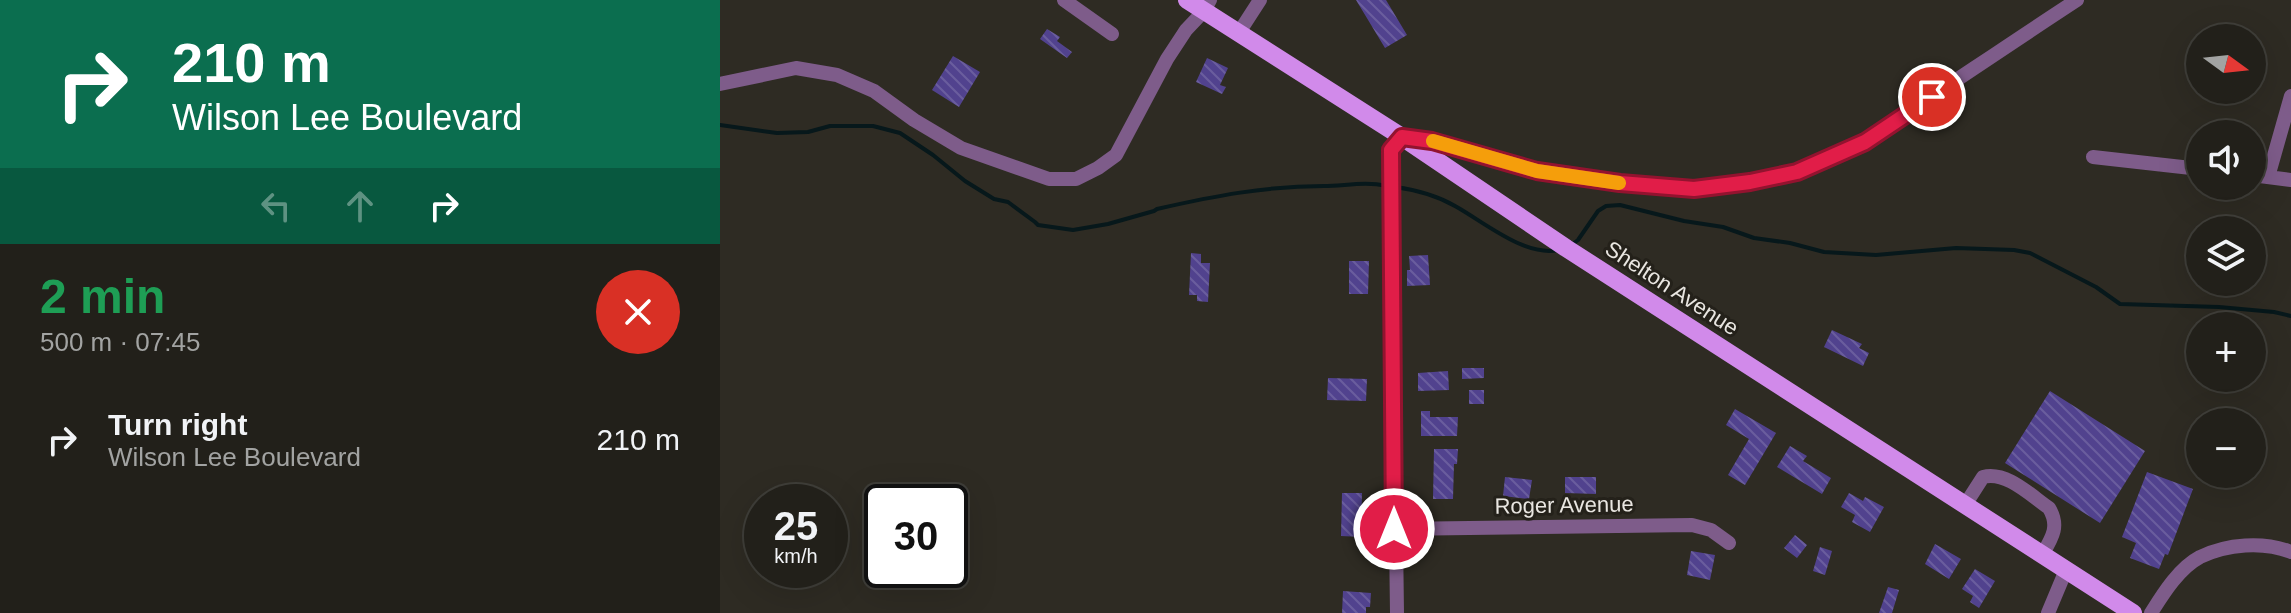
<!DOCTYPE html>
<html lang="en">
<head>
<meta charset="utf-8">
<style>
  body { margin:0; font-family:Helvetica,sans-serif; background:#2e2d27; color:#f1f3f6; height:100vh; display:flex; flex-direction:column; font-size:30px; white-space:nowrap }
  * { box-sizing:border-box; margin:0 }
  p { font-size:26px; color:#a2a3a2 }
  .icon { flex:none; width:44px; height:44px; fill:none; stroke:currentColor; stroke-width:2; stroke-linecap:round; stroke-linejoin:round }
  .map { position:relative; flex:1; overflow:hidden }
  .side { display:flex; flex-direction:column; background:#22201a; width:720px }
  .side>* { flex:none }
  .guide { background:#0b6e4f; color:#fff; overflow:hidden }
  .needle { width:52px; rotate:105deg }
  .fabs { position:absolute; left:1466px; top:24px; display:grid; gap:16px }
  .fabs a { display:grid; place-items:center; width:80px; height:80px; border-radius:50%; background:#22201a; box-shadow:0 8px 32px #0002,0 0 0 2px #3f3e39; font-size:40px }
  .speed { position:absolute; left:24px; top:484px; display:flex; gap:16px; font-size:40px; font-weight:700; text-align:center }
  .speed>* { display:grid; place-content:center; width:104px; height:104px; border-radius:50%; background:#22201a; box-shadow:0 8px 32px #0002,0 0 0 2px #3f3e39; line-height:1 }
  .speed small { font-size:20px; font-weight:400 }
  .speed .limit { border:4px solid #111; border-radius:12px; background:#fff; color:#111 }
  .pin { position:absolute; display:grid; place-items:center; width:68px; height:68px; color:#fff; margin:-34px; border:4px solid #fff; border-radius:50%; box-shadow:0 2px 8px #0007 }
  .me { position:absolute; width:88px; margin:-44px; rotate:0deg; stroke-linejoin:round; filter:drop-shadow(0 0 6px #0008) }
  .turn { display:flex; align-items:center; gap:28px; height:168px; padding:0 40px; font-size:36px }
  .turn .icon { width:104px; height:104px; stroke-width:2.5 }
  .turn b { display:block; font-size:56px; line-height:68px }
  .lanes { display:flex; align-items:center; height:76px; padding:0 40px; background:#0003; justify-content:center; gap:40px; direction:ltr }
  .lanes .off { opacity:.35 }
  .round { display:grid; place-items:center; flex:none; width:84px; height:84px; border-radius:42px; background:#2e2d27 }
  .head { display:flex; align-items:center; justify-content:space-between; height:136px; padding:0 40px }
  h1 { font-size:48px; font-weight:700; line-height:60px; color:#1e9e55 }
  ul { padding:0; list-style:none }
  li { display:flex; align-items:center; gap:24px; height:120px; padding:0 40px }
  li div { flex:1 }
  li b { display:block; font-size:30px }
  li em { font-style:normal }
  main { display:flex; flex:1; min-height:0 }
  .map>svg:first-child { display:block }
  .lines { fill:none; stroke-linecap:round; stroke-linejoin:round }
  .stream { stroke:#07181b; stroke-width:4 }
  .building { fill:url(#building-back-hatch) }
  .minor { stroke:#7e5c8a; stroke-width:14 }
  .major { stroke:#d18aea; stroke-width:18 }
  .route-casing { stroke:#92132f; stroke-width:20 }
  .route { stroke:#e11d48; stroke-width:14 }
  .slow { stroke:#f59e0b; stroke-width:14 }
  .labels { text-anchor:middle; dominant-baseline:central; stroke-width:6; stroke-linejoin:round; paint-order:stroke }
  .street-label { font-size:22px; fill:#e9e6e1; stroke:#24211a }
</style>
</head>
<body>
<main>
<section class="side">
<div class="guide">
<div class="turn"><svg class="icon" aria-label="right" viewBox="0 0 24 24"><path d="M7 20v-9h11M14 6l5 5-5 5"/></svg><div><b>210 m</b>Wilson Lee Boulevard</div></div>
<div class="lanes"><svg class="icon off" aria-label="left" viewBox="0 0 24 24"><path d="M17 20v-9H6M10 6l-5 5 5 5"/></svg><svg class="icon off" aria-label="ahead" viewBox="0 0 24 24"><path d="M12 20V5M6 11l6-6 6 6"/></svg><svg class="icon" aria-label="right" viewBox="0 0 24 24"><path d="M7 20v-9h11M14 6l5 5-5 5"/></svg></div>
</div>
<div class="head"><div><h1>2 min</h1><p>500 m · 07:45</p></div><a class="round" style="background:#d93025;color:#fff"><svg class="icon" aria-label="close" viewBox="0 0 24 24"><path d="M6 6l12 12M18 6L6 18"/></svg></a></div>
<ul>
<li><svg class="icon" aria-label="right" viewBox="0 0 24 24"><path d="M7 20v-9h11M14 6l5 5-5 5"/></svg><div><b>Turn right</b><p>Wilson Lee Boulevard</p></div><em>210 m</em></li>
</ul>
</section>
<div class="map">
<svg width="1571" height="613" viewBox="0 0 1571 613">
  <defs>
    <pattern id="building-back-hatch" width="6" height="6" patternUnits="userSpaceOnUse" patternTransform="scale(2)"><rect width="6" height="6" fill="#51428e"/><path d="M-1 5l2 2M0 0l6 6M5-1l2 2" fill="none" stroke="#6a5d9e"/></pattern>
  </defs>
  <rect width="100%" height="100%" fill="#2e2b23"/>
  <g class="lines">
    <path class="stream" d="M0,125L57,133L88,132L110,126H153L180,133L213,155L245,181L274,199L288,202L315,222L318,225L353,230L388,224L434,211L437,209C494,196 546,186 604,186C624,186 646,181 666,186
      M675,187C697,190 716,195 735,206C764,222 805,257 838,250
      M850,246L858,240L878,211L886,206L900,205L964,221L1003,227L1034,238L1070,243L1104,252L1156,255L1236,248L1294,250L1310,253L1376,287L1400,304L1499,307L1554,312L1571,316"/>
  </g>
  <path class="building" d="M636,0H666L687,35L665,48Z
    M327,29L340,37L337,41L352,52L347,58L320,39Z
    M233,56L260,72L239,107L212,90Z
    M487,58L508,68L500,85L506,87L502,94L476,82Z
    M471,253L481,254V263H490L488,302L477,301V295H469Z
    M708,255L710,285L687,286V270H690L689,256Z
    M629,261H649L648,294H629Z
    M1112,330L1142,344L1139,348L1149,353L1143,366L1104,347Z
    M742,368H764V378L742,379Z
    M728,371L729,390L698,391V373Z
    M608,378L647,379L646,401L607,400Z
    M749,390H764V404H749Z
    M1330,391L1425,451L1380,523L1285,463Z
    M1015,409L1056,433L1025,485L1008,475L1029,439L1006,425Z
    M701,411H710V417H738L737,436H701Z
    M1070,446L1087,456L1083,461L1111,478L1102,494L1057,467Z
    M714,449H738L737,464H734L733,499H713Z
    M1427,472L1473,489L1448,555L1445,554L1439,569L1410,558L1416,543L1402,537Z
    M785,477L812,480L809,499L783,496Z
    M845,477H876V494L845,493Z
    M622,493H642L641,537L621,536Z
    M1129,493L1143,501L1145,497L1164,507L1150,532L1132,522L1135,515L1121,507Z
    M1075,535L1087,545L1077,558L1064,548Z
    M1215,544L1241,559L1229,579L1205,564Z
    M1100,547L1112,551L1105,575L1093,571Z
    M971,551L995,555L990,580L967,575Z
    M1255,569L1275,581L1259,608L1250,602L1253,596L1242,589Z
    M1168,587L1179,590L1172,613H1159Z
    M623,591L651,593L650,607H646V613H622Z"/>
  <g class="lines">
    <path class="minor" d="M344,0L392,34
      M518,34L540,0
      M0,84L76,68L117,75L154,91L194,120L241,148L329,179H356L378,168L396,155L447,59L466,30L484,11L490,0
      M1373,157L1480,169
      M1532,175L1571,180
      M1548,177L1571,96
      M1245,505L1263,477C1287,471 1310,495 1329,508C1340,526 1332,538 1322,555
      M674,529L972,525L991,530L1009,543
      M677,613L671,150L682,137C729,143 772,162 818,172C896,187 1001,197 1077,172C1130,155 1175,122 1220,91C1265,61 1311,30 1357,0
      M1328,613L1346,570
      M1431,613C1443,594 1459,568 1480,557C1507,544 1543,541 1571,552"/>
    <path class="major" d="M467,0L682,137L846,248L1413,613"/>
  </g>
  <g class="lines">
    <defs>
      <path id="route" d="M674,529L671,150L682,137L712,141L817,171L900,183L974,189L1030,182L1077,172L1145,142L1212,97"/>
    </defs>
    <use href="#route" class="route-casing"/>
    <use href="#route" class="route"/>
    <path class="slow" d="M713,141L817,171L899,183"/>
  </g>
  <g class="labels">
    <g class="street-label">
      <text transform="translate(952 288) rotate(33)">Shelton Avenue</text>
      <text transform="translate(844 505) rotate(-1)">Roger Avenue</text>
    </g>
  </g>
</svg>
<div class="fabs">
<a><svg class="needle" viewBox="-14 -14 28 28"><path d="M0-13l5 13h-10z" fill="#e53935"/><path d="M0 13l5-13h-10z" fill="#a2a3a2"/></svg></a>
<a><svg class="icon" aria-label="sound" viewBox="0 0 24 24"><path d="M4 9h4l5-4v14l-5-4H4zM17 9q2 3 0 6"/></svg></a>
<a><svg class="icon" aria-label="layers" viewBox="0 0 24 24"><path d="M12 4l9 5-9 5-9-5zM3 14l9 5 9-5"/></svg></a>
<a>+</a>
<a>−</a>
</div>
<div class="speed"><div>25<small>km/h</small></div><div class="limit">30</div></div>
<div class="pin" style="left:1212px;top:97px;background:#d93025"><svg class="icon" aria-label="arrive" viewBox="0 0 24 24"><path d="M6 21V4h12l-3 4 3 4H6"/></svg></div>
<svg class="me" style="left:674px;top:529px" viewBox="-20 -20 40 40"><circle r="17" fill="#e11d48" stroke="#fff" stroke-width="3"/><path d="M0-11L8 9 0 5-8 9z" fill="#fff"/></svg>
</div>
</main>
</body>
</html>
